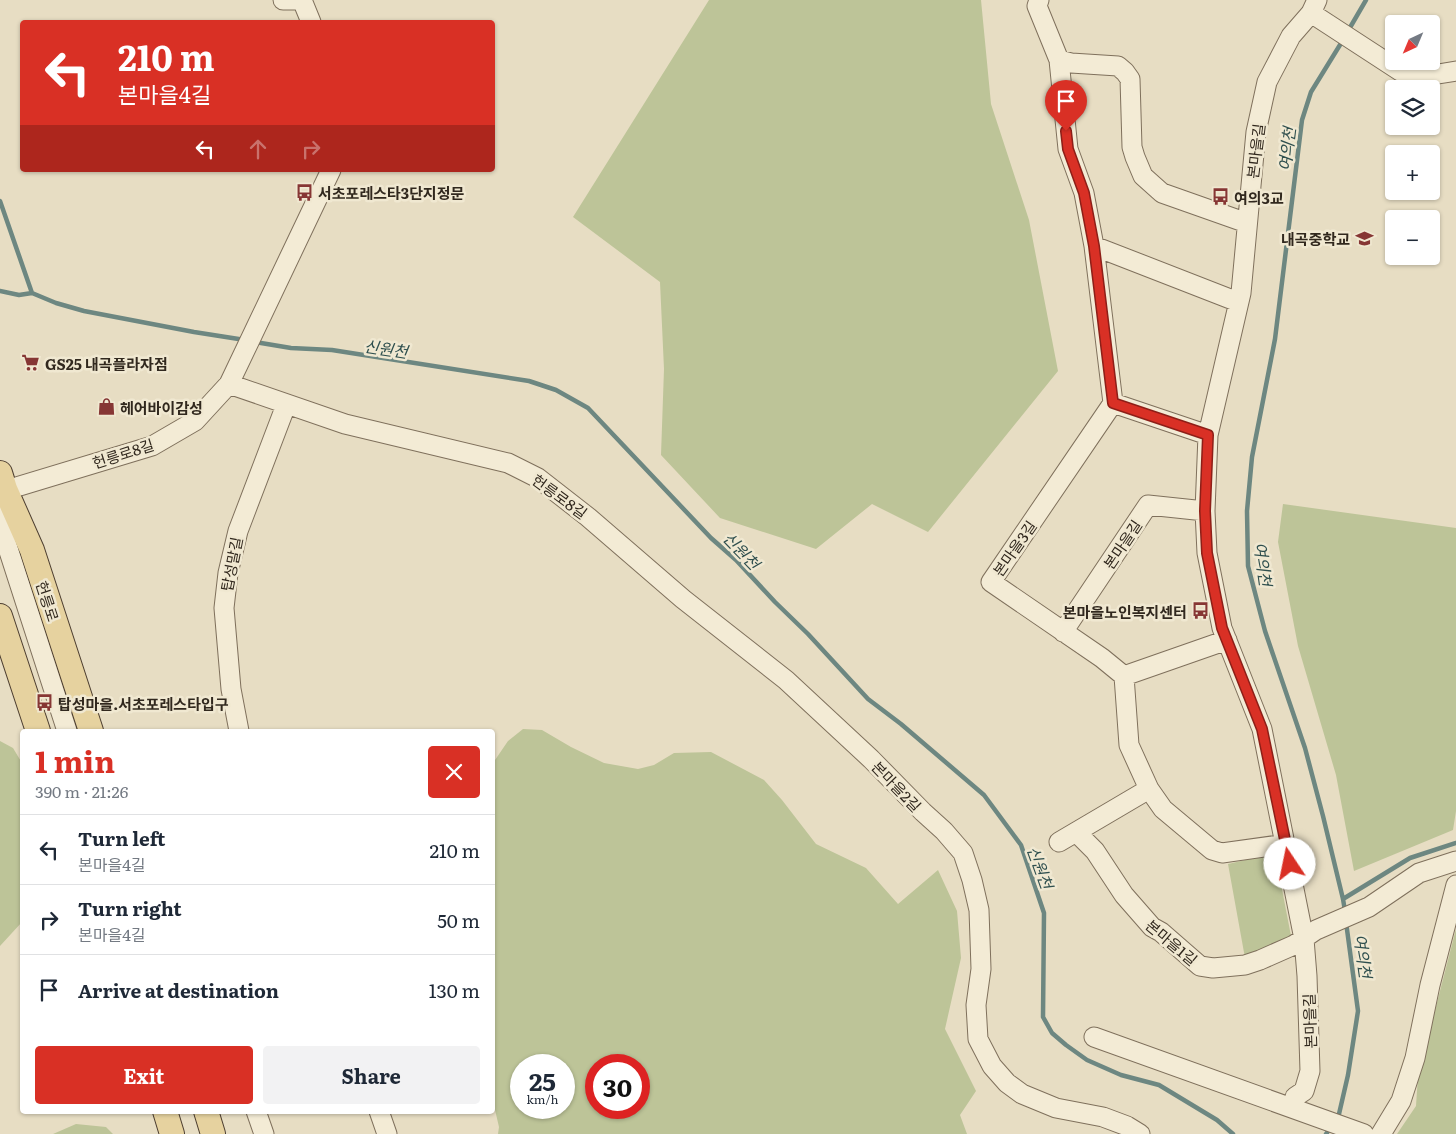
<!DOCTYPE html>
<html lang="en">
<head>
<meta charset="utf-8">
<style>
  body { margin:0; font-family:Literata,"Noto Sans KR",serif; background:#f2f2f3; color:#1f2937; height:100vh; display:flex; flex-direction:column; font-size:19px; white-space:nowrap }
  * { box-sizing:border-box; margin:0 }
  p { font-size:16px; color:#747a83 }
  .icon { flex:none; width:28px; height:28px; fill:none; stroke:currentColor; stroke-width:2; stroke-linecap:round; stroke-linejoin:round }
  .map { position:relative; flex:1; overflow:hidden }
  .panel { position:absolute; left:20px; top:729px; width:475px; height:385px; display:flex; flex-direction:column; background:#fff; border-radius:5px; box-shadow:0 1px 4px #0004 }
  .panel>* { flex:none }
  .banner { position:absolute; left:20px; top:20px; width:475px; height:152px; border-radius:5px; box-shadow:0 1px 4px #0004; background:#d93025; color:#fff; overflow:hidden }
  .needle { width:32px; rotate:224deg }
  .fabs { position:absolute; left:1385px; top:15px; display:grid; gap:10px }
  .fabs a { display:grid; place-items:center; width:55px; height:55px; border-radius:5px; background:#fff; box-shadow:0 1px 4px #0004; font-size:25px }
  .speed { position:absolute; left:510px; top:1054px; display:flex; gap:10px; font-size:25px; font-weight:700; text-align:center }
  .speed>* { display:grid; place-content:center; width:65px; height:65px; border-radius:50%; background:#fff; box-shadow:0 1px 4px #0004; line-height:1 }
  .speed small { font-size:12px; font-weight:400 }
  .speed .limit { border:8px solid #d22; background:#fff; color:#111 }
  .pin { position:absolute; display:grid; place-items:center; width:42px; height:42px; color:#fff; margin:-51px -21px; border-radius:50% 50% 50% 0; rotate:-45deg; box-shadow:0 0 5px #0007 }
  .pin .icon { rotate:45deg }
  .me { position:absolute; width:55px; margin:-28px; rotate:349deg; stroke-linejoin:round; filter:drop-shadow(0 0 4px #0008) }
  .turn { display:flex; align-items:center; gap:18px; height:105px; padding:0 15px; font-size:22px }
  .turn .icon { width:65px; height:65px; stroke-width:2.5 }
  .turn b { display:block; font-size:35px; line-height:42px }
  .lanes { display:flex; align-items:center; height:48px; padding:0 15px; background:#0003; justify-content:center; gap:25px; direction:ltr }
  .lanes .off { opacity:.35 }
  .round { display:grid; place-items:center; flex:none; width:52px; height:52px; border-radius:5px; background:#f2f2f3 }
  .head { display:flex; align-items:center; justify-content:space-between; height:85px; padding:0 15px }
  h1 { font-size:30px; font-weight:700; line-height:38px; color:#d93025 }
  .button { display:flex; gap:10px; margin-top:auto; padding:10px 15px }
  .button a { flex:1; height:58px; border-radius:5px; background:#d93025; color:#fff; font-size:20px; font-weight:700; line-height:58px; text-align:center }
  .button a+a { background:#f2f2f3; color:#1f2937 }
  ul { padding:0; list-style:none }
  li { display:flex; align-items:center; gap:15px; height:70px; padding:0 15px; border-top:1px solid #e0e1e3 }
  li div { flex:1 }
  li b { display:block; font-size:19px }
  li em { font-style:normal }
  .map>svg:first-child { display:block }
  .green { fill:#bdc498; fill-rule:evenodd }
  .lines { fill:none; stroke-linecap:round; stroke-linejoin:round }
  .stream { stroke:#6d8781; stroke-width:4.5 }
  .minor-casing { stroke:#7f705c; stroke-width:21 }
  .major-casing { stroke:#4d3e30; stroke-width:26 }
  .minor { stroke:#f3ebd5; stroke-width:19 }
  .major { stroke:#e6d29f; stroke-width:24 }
  .route-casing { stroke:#8d1f18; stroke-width:12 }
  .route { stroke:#d93025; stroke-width:9 }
  .labels { text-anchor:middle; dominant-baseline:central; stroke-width:5; stroke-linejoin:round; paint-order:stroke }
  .street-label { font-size:15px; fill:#31281e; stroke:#f0e8d1 }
  .poi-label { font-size:15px; font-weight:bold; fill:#31281e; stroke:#f0e8d1; text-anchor:start }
  .water-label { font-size:16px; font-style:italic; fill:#2f4f4e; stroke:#f0e8d1 }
</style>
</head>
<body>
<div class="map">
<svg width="1456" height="1134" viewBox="0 0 1456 1134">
  <rect width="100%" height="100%" fill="#e7ddc3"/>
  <path class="green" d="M709,0H981L991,104L1029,220L1058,371L928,532L872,504L816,549L720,518L661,455L664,369L660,282L573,217Z
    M1283,504L1456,528V811L1453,830L1354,871L1336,775L1298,646L1278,542Z
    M523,729L542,730L571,747L604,763L638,769L654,765L674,753L711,752L764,780L782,800L816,844L866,868L898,904L938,870L957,911L961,958L945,1029L976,1091L960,1115L967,1134H498L499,1127L492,1097L493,763L508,741ZM521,1065H564V1108H521ZM596,1065H639V1108H596Z
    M0,741L13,748L22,763V922L0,946Z
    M1275,853L1291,936L1245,958L1228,864Z
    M1456,929V1134H1397L1416,1106L1418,1076Z
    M76,1124L106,1127L113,1134H53Z"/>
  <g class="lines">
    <path class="stream" d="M1348,31L1366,0
      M1343,40L1311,92L1302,120L1275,339L1252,457L1247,511L1248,566L1265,631L1305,748L1323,816L1343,899L1345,911
      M0,201L32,293
      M0,291L19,295L32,293L56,303L84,311L194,332L245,340
      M255,342L291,348L332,350L529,381L556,390L588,408L711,538L736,560L775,602L808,634L868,699L901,724L984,795L1021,845L1044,913L1043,1017L1052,1033L1066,1045L1087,1060L1121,1075L1159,1085L1217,1120L1233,1134
      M1343,899L1410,858L1456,843
      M1335,1120L1339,1114L1348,1075L1358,1011L1346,922
      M1326,1134L1331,1127"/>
    <defs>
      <path id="minor" d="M283,0H294
        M302,0L311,22
        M1039,0L1037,6L1059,60L1068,149L1084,193L1094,246L1113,403
        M1311,13L1400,71L1432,75L1456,71
        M1059,60L1071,63L1118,66L1125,72L1130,79L1132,147L1135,157L1143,176L1162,193L1247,223
        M1094,246L1238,302
        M229,384L345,424L508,463L538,478L588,517L683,599L786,680L871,759L923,812L944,831L963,853L972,880L979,910L981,969L976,1005L978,1039L992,1066L1007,1083L1022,1094L1056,1108L1103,1117L1127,1126L1140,1134
        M1208,435L1113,403L991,582L1102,658L1124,676L1227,640
        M5,491L4,536L67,731
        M0,492L152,446L195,421L229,384L331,170
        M1063,632L1148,505L1205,511
        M1124,676L1129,745L1149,789L1163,809L1212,850L1222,853L1286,844
        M239,731L231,689L224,608L228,573L238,531L286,405
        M1076,832L1095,851L1124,895L1152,927L1161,932L1200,966L1213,968L1245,965L1260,960L1294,945L1316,930L1369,907L1419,873L1456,861
        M1059,842L1149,789
        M1094,1037L1364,1134
        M1295,1097L1304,1091L1310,1071L1307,976L1304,939L1262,729L1222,628L1207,553L1205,511L1208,435L1241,293L1256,132L1267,82L1291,36L1311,13L1317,0
        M256,1111L264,1134
        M379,1111L387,1134
        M1381,1134L1401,1101L1415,1058L1430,985L1456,885"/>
      <path id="major" d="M0,473L5,489L32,550L91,731
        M0,616L38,731
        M165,1111L172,1134
        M206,1111L213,1134"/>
    </defs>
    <use href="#minor" class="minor-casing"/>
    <use href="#major" class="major-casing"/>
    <use href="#minor" class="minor"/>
    <use href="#major" class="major"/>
  </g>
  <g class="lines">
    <defs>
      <path id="route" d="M1066,131L1068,149L1084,193L1094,246L1113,403L1208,435L1205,511L1207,553L1222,628L1262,729L1290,864"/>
    </defs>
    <use href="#route" class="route-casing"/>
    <use href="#route" class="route"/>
  </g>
  <defs>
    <symbol id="bus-bare" viewBox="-9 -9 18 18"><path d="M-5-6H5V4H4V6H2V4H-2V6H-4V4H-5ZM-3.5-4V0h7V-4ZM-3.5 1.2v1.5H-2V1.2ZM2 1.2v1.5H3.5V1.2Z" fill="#863634" stroke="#f0e8d1" stroke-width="2.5" paint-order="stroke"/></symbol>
    <symbol id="school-bare" viewBox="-9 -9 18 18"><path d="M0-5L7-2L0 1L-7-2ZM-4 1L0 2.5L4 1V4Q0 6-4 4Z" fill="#863634" stroke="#f0e8d1" stroke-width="2.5" paint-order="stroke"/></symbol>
    <symbol id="supermarket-bare" viewBox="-9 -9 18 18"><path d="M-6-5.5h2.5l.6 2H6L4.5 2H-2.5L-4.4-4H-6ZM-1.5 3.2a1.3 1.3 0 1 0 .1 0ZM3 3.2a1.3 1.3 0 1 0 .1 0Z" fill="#863634" stroke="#f0e8d1" stroke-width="2.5" paint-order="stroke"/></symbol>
    <symbol id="shop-bare" viewBox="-9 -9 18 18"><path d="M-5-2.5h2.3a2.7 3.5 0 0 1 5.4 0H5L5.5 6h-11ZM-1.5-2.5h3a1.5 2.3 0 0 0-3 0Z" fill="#863634" stroke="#f0e8d1" stroke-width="2.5" paint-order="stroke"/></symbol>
  </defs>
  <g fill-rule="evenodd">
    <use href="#bus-bare" x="292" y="180" width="25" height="25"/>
    <use href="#bus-bare" x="1208" y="184" width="25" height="25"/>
    <use href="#school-bare" x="1352" y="226" width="25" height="25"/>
    <use href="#supermarket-bare" x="18" y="350" width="25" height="25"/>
    <use href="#shop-bare" x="94" y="394" width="25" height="25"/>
    <use href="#bus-bare" x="1188" y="598" width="25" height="25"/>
    <use href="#bus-bare" x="32" y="690" width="25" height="25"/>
  </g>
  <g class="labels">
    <g class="street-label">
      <text transform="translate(1255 151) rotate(-83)">본마을길</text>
      <text transform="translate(123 453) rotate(-18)">헌릉로8길</text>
      <text transform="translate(560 496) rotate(36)">헌릉로8길</text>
      <text transform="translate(1122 544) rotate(-56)">본마을길</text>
      <text transform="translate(1014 548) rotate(-55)">본마을3길</text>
      <text transform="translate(231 564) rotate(-79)">탑성말길</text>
      <text transform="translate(48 601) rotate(72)">헌릉로</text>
      <text transform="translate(897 786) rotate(46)">본마을2길</text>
      <text transform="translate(1172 942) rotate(40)">본마을1길</text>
      <text transform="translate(1309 1021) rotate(-92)">본마을길</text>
    </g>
    <g class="poi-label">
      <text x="318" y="192">서초포레스타3단지정문</text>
      <text x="1234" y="197">여의3교</text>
      <text x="1350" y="238" text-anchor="end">내곡중학교</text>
      <text x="45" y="363">GS25 내곡플라자점</text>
      <text x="120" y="407">헤어바이감성</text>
      <text x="1187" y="611" text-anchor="end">본마을노인복지센터</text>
      <text x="58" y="703">탑성마을.서초포레스타입구</text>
    </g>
    <g class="water-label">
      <text transform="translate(1286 149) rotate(-83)">여의천</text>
      <text transform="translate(386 348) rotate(8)">신원천</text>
      <text transform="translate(742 550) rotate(46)">신원천</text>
      <text transform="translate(1264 564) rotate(82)">여의천</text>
      <text transform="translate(1041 867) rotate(70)">신원천</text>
      <text transform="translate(1364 956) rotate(82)">여의천</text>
    </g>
  </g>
</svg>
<div class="fabs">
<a><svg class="needle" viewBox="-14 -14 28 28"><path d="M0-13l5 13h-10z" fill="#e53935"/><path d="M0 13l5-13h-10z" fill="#747a83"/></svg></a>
<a><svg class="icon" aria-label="layers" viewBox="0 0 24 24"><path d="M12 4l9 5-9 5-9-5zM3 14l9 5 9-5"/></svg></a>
<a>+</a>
<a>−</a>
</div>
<div class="speed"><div>25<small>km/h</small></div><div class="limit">30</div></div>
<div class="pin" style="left:1066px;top:131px;background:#d93025"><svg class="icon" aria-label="arrive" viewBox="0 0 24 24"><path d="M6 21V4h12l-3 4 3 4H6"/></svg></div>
<svg class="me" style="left:1290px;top:864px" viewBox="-20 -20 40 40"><circle r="19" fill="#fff"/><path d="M0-13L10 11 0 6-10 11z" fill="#d93025"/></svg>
<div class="banner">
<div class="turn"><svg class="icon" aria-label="left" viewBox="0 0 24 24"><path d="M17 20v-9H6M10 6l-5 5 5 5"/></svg><div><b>210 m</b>본마을4길</div></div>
<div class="lanes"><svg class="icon" aria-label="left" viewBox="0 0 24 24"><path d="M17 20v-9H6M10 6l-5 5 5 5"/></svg><svg class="icon off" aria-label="ahead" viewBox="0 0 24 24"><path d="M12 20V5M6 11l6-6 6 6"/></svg><svg class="icon off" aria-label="right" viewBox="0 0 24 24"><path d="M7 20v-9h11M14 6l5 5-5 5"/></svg></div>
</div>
<section class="panel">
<div class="head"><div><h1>1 min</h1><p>390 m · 21:26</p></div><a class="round" style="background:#d93025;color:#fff"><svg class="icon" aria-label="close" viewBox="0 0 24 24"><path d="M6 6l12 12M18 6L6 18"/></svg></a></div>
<ul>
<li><svg class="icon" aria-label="left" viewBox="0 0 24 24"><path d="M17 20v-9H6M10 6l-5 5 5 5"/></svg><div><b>Turn left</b><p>본마을4길</p></div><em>210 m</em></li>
<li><svg class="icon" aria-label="right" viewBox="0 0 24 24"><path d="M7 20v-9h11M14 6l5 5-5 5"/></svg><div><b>Turn right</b><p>본마을4길</p></div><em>50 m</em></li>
<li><svg class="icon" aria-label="arrive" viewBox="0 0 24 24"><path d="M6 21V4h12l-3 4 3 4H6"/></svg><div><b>Arrive at destination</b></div><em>130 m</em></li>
</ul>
<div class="button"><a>Exit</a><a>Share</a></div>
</section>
</div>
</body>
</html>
